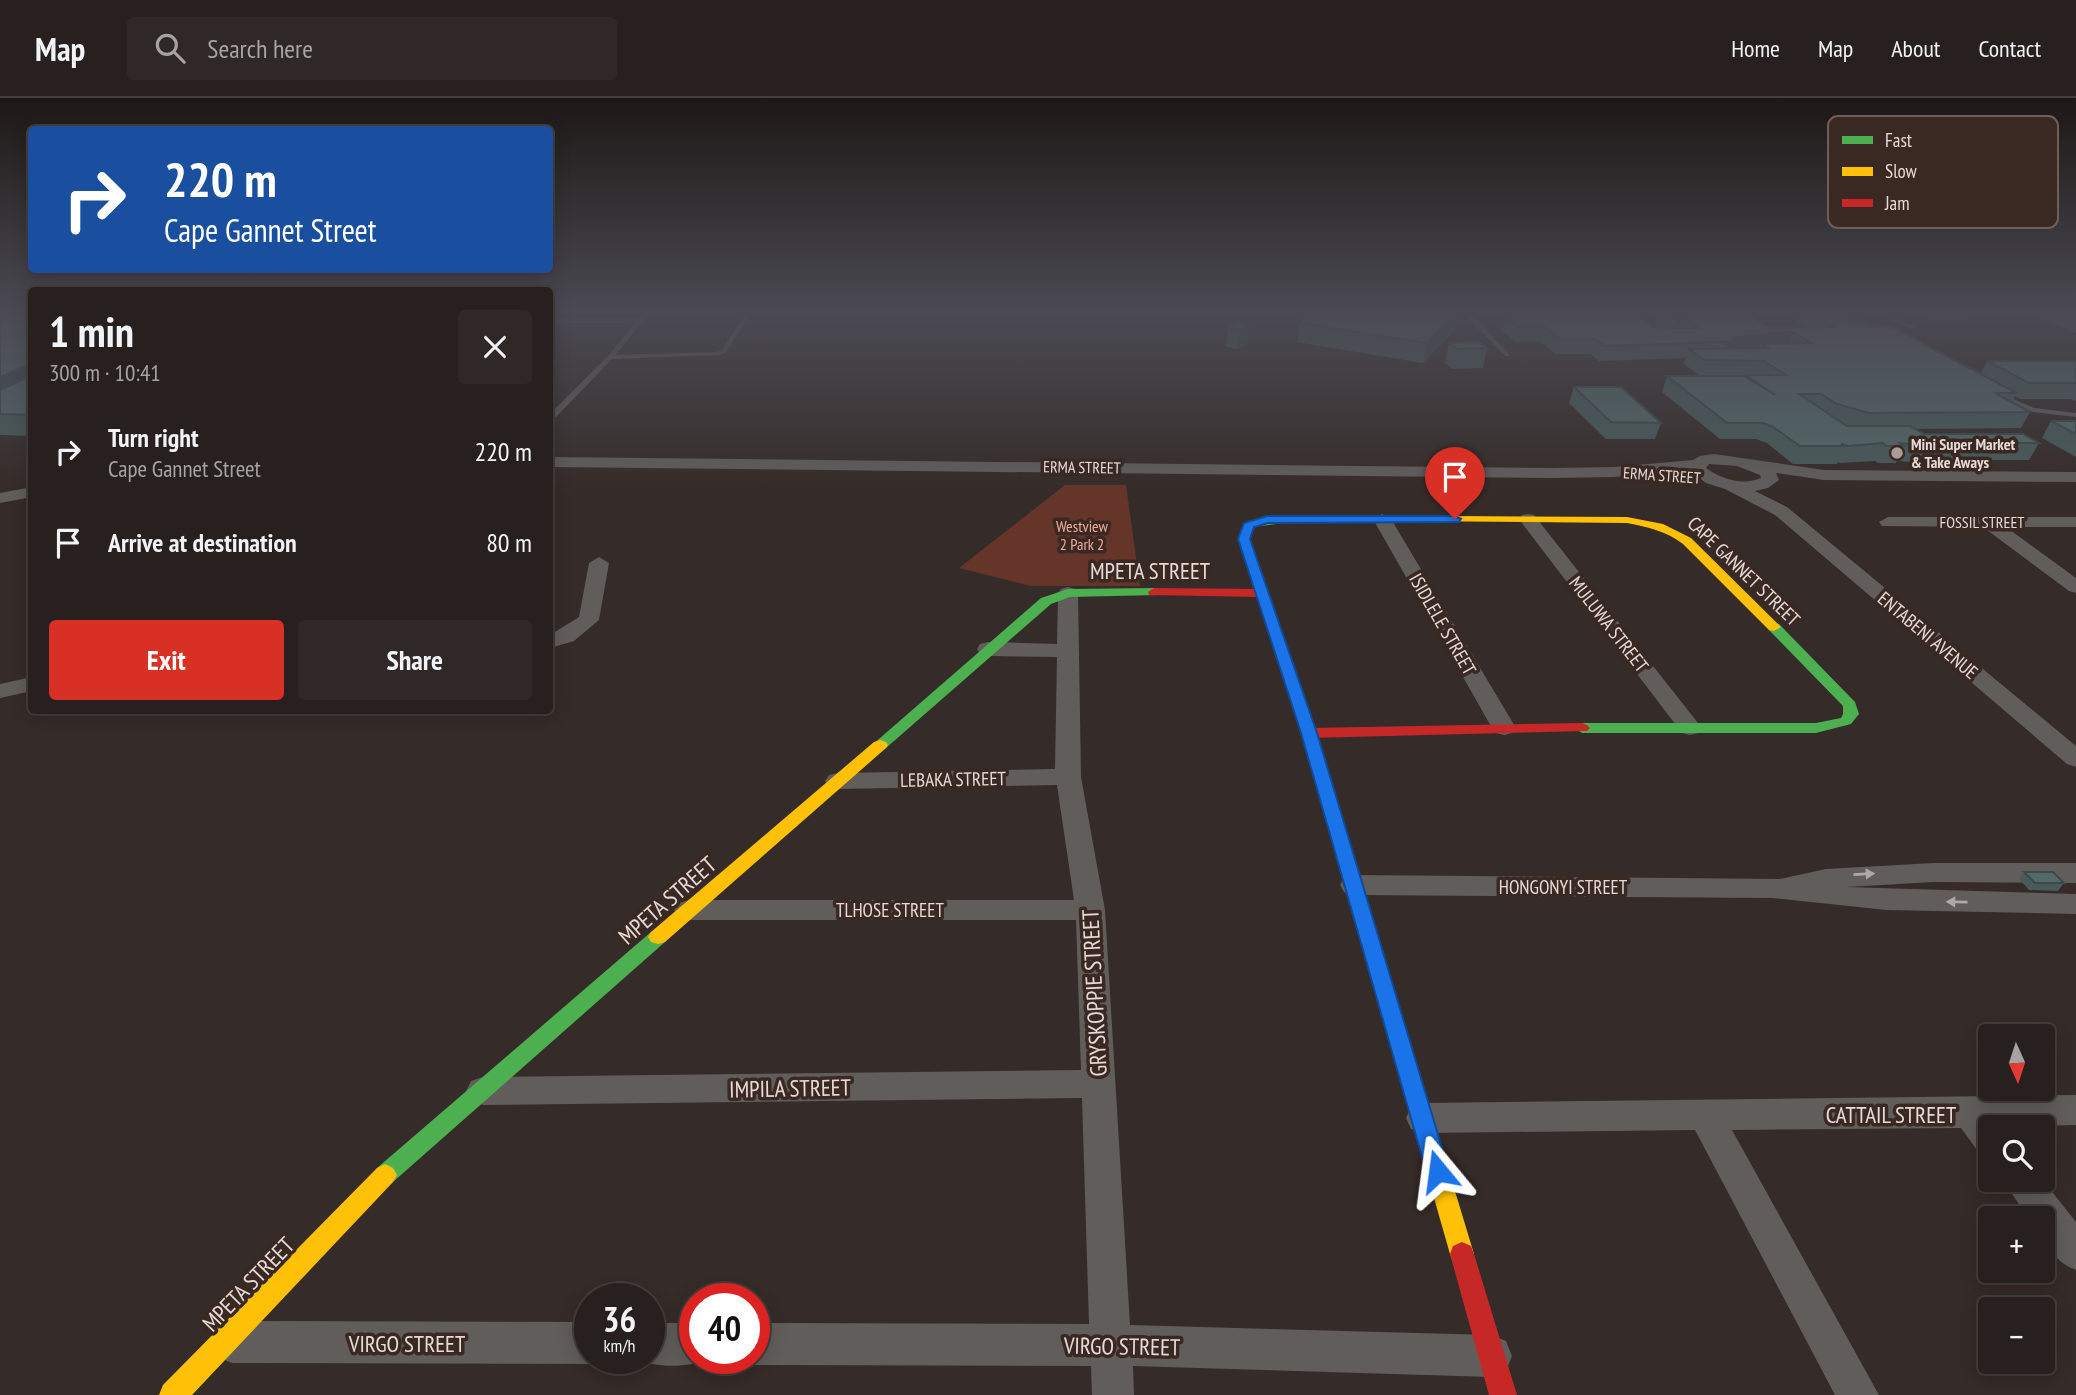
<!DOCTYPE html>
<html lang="en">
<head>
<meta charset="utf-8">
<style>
  body { margin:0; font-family:"PT Sans Narrow",sans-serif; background:#302827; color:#f1f3f6; height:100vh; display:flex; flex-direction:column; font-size:26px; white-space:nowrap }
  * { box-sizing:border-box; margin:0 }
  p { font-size:23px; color:#a5a3a4 }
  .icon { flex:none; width:38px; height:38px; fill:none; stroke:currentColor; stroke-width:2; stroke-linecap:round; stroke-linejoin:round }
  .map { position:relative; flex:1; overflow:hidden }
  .sheet { position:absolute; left:28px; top:189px; width:525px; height:427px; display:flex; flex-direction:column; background:#28201e; border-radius:7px; box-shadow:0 4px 18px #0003,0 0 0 2px #443e3c }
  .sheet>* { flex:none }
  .guide { position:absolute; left:28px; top:28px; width:525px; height:147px; border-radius:7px; box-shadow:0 4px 18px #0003,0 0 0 2px #443e3c; background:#1a4fa0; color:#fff; overflow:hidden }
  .needle { width:46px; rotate:177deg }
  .tools { position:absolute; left:1978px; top:926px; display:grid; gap:14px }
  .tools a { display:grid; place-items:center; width:77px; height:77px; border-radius:7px; background:#28201e; box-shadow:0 4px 18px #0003,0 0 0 2px #443e3c; font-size:35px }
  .speed { position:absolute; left:574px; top:1185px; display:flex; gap:14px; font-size:35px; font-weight:700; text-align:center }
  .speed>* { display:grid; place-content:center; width:91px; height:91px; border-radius:50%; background:#28201e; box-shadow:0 4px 18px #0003,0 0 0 2px #443e3c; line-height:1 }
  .speed small { font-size:18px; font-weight:400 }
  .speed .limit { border:10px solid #d22; background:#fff; color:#111 }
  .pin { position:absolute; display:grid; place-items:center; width:60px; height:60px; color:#fff; margin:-72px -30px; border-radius:50% 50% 50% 0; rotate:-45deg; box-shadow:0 0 7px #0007 }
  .pin .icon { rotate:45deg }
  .me { position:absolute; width:77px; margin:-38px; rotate:344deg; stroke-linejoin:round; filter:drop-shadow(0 0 5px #0008) }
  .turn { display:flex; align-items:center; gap:24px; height:147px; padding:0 21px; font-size:32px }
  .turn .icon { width:91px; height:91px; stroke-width:2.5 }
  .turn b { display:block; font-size:49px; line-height:60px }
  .round { display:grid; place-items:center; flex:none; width:74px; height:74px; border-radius:7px; background:#302827 }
  .summary { display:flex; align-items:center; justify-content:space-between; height:119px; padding:0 21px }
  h1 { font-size:42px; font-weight:600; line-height:52px }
  .cta { display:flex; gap:14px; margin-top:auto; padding:14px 21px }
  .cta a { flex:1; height:80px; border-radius:7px; background:#d93025; color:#fff; font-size:28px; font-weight:600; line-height:80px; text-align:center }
  .cta a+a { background:#302827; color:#f1f3f6 }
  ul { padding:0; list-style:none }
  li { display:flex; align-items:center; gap:21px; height:91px; padding:0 21px }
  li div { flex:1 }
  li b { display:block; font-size:26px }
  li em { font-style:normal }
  header { display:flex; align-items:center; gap:42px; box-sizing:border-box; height:98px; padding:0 35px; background:#28201e; border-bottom:2px solid #443e3c }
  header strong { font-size:33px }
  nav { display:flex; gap:38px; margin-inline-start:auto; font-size:24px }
  .search { width:490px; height:63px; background:#302827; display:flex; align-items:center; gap:18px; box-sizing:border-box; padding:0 24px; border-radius:7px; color:#a5a3a4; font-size:26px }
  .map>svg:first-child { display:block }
  .green { fill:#643528 }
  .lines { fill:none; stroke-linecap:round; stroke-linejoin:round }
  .lane { fill:#615d5b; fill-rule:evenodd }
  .street { fill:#615d5b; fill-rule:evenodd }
  .fast { fill:#4caf50; fill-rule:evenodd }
  .slow { fill:#ffc107; fill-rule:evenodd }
  .jam { fill:#c62828; fill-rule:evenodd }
  .wall { fill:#485b5a; fill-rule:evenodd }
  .shaded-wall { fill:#3b4a4a }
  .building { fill:#546a69; stroke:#3b4a4a; stroke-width:2 }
  .oneway { fill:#b1a8a5 }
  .route { fill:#1a73e8; stroke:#114b97; stroke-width:2 }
  .poi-dot { fill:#a89d99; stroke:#3a2823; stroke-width:2.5 }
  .labels { text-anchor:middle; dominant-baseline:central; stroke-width:7; stroke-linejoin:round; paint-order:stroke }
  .far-poi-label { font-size:16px; font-weight:bold; fill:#e6dad6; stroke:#3a2823; text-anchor:start }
  .far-street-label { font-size:16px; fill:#e6dad6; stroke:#3a2823 }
  .far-park-label { font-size:16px; fill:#f1ab99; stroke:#3a2823 }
  .street-label { font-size:19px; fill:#e6dad6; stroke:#3a2823 }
  .near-street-label { font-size:23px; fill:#e6dad6; stroke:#3a2823 }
  .key { fill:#3a2823; stroke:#6e5d59; stroke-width:2 }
  .key-label { font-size:19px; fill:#e6dad6 }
</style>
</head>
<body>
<header>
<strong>Map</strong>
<div class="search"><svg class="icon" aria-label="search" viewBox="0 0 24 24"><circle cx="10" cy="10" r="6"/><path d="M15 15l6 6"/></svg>Search here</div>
<nav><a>Home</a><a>Map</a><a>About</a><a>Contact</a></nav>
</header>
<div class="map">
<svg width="2076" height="1297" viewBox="0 0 2076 1297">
  <rect width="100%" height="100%" fill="#352b28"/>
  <path class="green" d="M1065,387H1126L1140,488H1031L959,470Z"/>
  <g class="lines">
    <path class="lane" d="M643,215H650L615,257L717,254L722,252L745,215H751L726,254L720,257L612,261L553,322H550V316L608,258L635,225H550V221H639Z
      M1463,215H1470L1509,256V258H1505Z
      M1840,215H1848L1881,234L1876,235Z
      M1877,215H1886L1916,230L1911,231Z
      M1996,296H2002L2034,310L2076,315V319L2033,314L1996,300Z"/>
    <path class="street" d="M1714,356L1824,372L2076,374V384L1824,382L1776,375L1779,382L1768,390L1755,393L1787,409L2076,648V669L2067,666L1775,417L1725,391L1706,385L1690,373L1614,379L1552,380L550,369V359L1552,370L1614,369L1693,362L1700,358ZM1709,366L1737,368L1760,377L1761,380C1743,388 1721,381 1706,370Z
      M32,389V399L0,405V395Z
      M1382,416L1391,421L1516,630L1512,635L1504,637L1496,635L1492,630L1373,421Z
      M1528,416L1534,417L1698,625L1702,630L1698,635L1690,637L1682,635L1522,425L1519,421L1522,417Z
      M1888,419H2076V429H2006L2076,480V495L2069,493L1983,429L1882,428L1879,424Z
      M599,459L609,465L599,522L574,543L550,550V537L579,519L589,465Z
      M1068,489L1075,491L1078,495L1081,679L1105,812L1130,1227L1491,1237L1506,1243L1512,1258L1506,1273L1491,1279L1133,1268L1134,1297H1092L1091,1268L754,1267L739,1260H754V1225L1089,1226L1082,1000L483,1007L471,1003L466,993L471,983L483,979L1081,972L1076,822H689L679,819L674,812L679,805L689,802H1074L1057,687L838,691L829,689L825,683L829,677L838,675L1055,671L1057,559L988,558L980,556L977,551L980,546L988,544L1057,546L1058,495L1061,491Z
      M32,579V593L0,600V586Z
      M1933,765H2076V785L1933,784L1847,789L2076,796V816L1886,812L1773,800L1354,797L1344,794L1340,787L1344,780L1354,777L1780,781L1826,771Z
      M2076,997V1027L1990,1029V1056L1977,1052L1961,1030L1732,1032L1879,1297H1835L1695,1032L1423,1035L1411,1031L1406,1020L1411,1009L1423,1005Z
      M2042,1081L2076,1124V1172C2053,1163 2042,1144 2042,1120H2028L2003,1082Z
      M232,1223L590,1224V1260H604L590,1266L232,1265L217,1259L211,1244L217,1229Z
      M649,1225H695V1260L710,1261C687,1270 657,1270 634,1261L649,1260Z"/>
    <path class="fast" d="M1280,417H1294L1300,420C1292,425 1265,427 1253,429L1250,441L1317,635L1364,792L1361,797H1349L1346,792L1301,635L1238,441L1244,425Z
      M1154,490L1160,494L1159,497L1070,499L1051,506L886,650L880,652L872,647L1041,500L1068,491Z
      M1774,525L1779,526L1855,604L1859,616L1851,626L1816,635H1582L1574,630L1582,625H1816L1841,620L1843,616V608L1769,532L1767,529Z
      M658,832L665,834L668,839L665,844L393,1084L385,1088L377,1084L373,1077L377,1070L651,834Z"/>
    <path class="slow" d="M1294,417L1627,419L1663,426L1691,440L1781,529L1774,533L1769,532L1683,446C1666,433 1648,429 1627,425L1290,422L1288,420Z
      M880,642L886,644L888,647L886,650L665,844L658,846L651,844L648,839L651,834L874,644Z
      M1355,786L1361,787L1364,792L1474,1156L1471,1164L1462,1168L1453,1164L1450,1156L1346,792L1349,787Z
      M385,1066L393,1070L397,1077L393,1084L192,1297H159L163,1287L377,1070Z"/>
    <path class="jam" d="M1154,490L1261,491L1267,495L1261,499L1149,497L1148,494Z
      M1582,625L1587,627L1590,630L1587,633L1309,640L1301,635L1309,630Z
      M1462,1144L1471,1148L1474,1156L1517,1297H1489L1450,1156L1453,1148Z"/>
  </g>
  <path class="wall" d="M32,215V338L0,337V316Z
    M550,215H603V216Z
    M1486,215H1518L1517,218L1529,217L1526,215H1699L1698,219H1710L1705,215H1844L1854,220L1853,223L1858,226L1922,246L1981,276L1987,263H2076V303L2071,301H2021L2015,298L2012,304L2030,314L2021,330L1915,331L1924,336L2039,345L2029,362H1926L1924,365L1897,363L1896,365H1878L1875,363L1840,365L1838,364L1837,366H1793L1767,345L1756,341H1720L1662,294L1667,278H1746L1699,277L1684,266L1686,260L1599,263L1591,256H1556L1541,244H1515L1502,232L1506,219H1490ZM1639,219H1657L1654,229ZM1671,219H1682L1678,230L1679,225ZM1752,219H1799L1797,224L1807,229L1770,230Z
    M1919,215H1969L1966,222H1932Z
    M2035,215H2076V235L2034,217Z
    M1299,225L1456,230L1423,265L1297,244Z
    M1249,227L1247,246L1238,251L1226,249L1228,229Z
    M1449,245L1487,250L1483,270L1453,271L1445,265Z
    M1574,289L1661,325L1655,341H1606L1569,305Z
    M2051,323H2076V359L2042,340Z
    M2024,774L2064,785L2058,793L2029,792L2019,781Z"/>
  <path class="shaded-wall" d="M1456,215H1459L1456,230L1423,265L1427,245Z
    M1249,227L1247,246L1238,251L1240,232Z
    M1792,234L1786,249L1761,246L1758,251L1723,259L1728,244L1737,239Z
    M552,248L556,263L550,270V251Z
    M32,265V290L0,305V279Z"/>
  <path class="building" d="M0,215H32V265L0,279Z
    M1312,215H1456L1427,245L1299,225Z
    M1594,215H1614L1618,218H1638L1654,229L1674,230H1699L1682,219L1751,218L1770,230L1834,229L1820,221H1835L1819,219L1813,215H1844L1854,220L1848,221L1858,226L1895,230L1923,245H1921L2017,295H1995L2030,314L1869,315L1837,306L1821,296H1799L1847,328H1910L1924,336H2023L2039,345H1929L1933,348L1900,345L1904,348H1886L1883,345L1848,348L1841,346L1845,348H1800L1773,329L1763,325H1727L1667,278H1744L1775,297L1746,277H1786L1764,263L1704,262L1689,251L1768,250L1761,246L1812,245L1792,234L1737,239L1728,244L1604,248L1595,241H1560L1545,229H1518L1506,218Z
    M1657,219H1671L1679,225H1666Z
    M1237,225L1249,227L1240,232L1228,229Z
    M1479,244L1487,250L1457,251L1449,245Z
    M1987,263H2076V285H2029Z
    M32,277V317L0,316V292Z
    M1574,289H1621L1661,325L1611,324Z
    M2051,323H2076V336Z
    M2024,774H2053L2064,785H2035Z"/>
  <defs><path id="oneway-solid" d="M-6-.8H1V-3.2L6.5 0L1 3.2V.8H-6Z" transform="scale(1.75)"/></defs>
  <g class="oneway">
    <use href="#oneway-solid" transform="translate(1864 776) rotate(-3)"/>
    <use href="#oneway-solid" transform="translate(1957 804) rotate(-179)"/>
  </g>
  <linearGradient id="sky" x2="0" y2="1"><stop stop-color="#1d1816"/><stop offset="0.54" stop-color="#4b4a53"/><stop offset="1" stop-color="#4b4a53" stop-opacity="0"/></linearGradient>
  <rect width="2076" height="397" fill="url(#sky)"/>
  <path class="route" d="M1455,418L1461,421L1459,424L1268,425L1254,429L1250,441L1317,635L1449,1073L1446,1080L1438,1083L1429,1080L1426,1073L1301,635L1238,441L1244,425L1267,418Z"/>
  <circle class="poi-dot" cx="1897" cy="355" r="7"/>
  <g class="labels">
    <g class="far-poi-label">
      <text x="1911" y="346">Mini Super Market<tspan x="1911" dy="18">&amp; Take Aways</tspan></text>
    </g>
    <g class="far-street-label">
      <text transform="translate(1082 369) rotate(1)">ERMA STREET</text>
      <text transform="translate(1662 377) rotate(4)">ERMA STREET</text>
      <text x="1982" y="424">FOSSIL STREET</text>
    </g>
    <g class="far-park-label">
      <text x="1082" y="428">Westview<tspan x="1082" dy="18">2 Park 2</tspan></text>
    </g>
    <g class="street-label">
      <text transform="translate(1744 473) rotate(44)">CAPE GANNET STREET</text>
      <text transform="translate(1443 526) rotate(60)">ISIDLELE STREET</text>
      <text transform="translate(1609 526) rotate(52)">MULUWA STREET</text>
      <text transform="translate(1928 537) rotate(40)">ENTABENI AVENUE</text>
      <text transform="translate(953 681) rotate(-1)">LEBAKA STREET</text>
      <text x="1563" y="789">HONGONYI STREET</text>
      <text x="890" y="812">TLHOSE STREET</text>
    </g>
    <g class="near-street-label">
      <text x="1150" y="472">MPETA STREET</text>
      <text transform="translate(667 802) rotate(-41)">MPETA STREET</text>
      <text transform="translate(1094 895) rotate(-93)">GRYSKOPPIE STREET</text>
      <text transform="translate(790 990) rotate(-1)">IMPILA STREET</text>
      <text x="1891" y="1016">CATTAIL STREET</text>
      <text transform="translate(248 1186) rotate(-46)">MPETA STREET</text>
      <text x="407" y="1245">VIRGO STREET</text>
      <text transform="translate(1122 1248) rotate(1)">VIRGO STREET</text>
    </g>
  </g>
  <rect x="1828" y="18" width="230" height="112" rx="10" class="key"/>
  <rect x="1842" y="38" width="31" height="8" fill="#4caf50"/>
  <rect x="1842" y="69" width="31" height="9" fill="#ffc107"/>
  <rect x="1842" y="101" width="31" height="8" fill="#c62828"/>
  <g class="key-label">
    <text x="1885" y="49">Fast</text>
    <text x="1885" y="80">Slow</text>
    <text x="1885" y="112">Jam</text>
  </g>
</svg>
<div class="tools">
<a><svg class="needle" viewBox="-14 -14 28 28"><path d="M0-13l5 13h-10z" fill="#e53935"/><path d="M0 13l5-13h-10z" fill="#a5a3a4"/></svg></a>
<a><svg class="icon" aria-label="search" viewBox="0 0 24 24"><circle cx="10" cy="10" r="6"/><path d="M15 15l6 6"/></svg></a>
<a>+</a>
<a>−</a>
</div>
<div class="speed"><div>36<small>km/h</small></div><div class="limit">40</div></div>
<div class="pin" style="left:1455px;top:421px;background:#d93025"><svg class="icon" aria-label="arrive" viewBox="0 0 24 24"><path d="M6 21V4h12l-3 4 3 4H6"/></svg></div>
<svg class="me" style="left:1438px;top:1073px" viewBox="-20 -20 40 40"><path d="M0-17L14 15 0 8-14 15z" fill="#1a73e8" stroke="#fff" stroke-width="4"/></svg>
<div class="guide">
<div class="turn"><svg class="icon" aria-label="right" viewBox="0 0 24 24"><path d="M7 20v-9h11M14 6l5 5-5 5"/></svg><div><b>220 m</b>Cape Gannet Street</div></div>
</div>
<section class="sheet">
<div class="summary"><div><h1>1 min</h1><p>300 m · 10:41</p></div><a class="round"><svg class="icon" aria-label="close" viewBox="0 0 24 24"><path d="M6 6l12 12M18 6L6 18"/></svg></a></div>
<ul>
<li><svg class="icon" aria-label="right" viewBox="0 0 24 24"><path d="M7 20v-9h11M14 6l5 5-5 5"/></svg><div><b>Turn right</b><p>Cape Gannet Street</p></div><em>220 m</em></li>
<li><svg class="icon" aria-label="arrive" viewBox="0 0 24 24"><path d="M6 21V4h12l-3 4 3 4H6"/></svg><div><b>Arrive at destination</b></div><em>80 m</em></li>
</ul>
<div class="cta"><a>Exit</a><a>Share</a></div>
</section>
</div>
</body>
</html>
